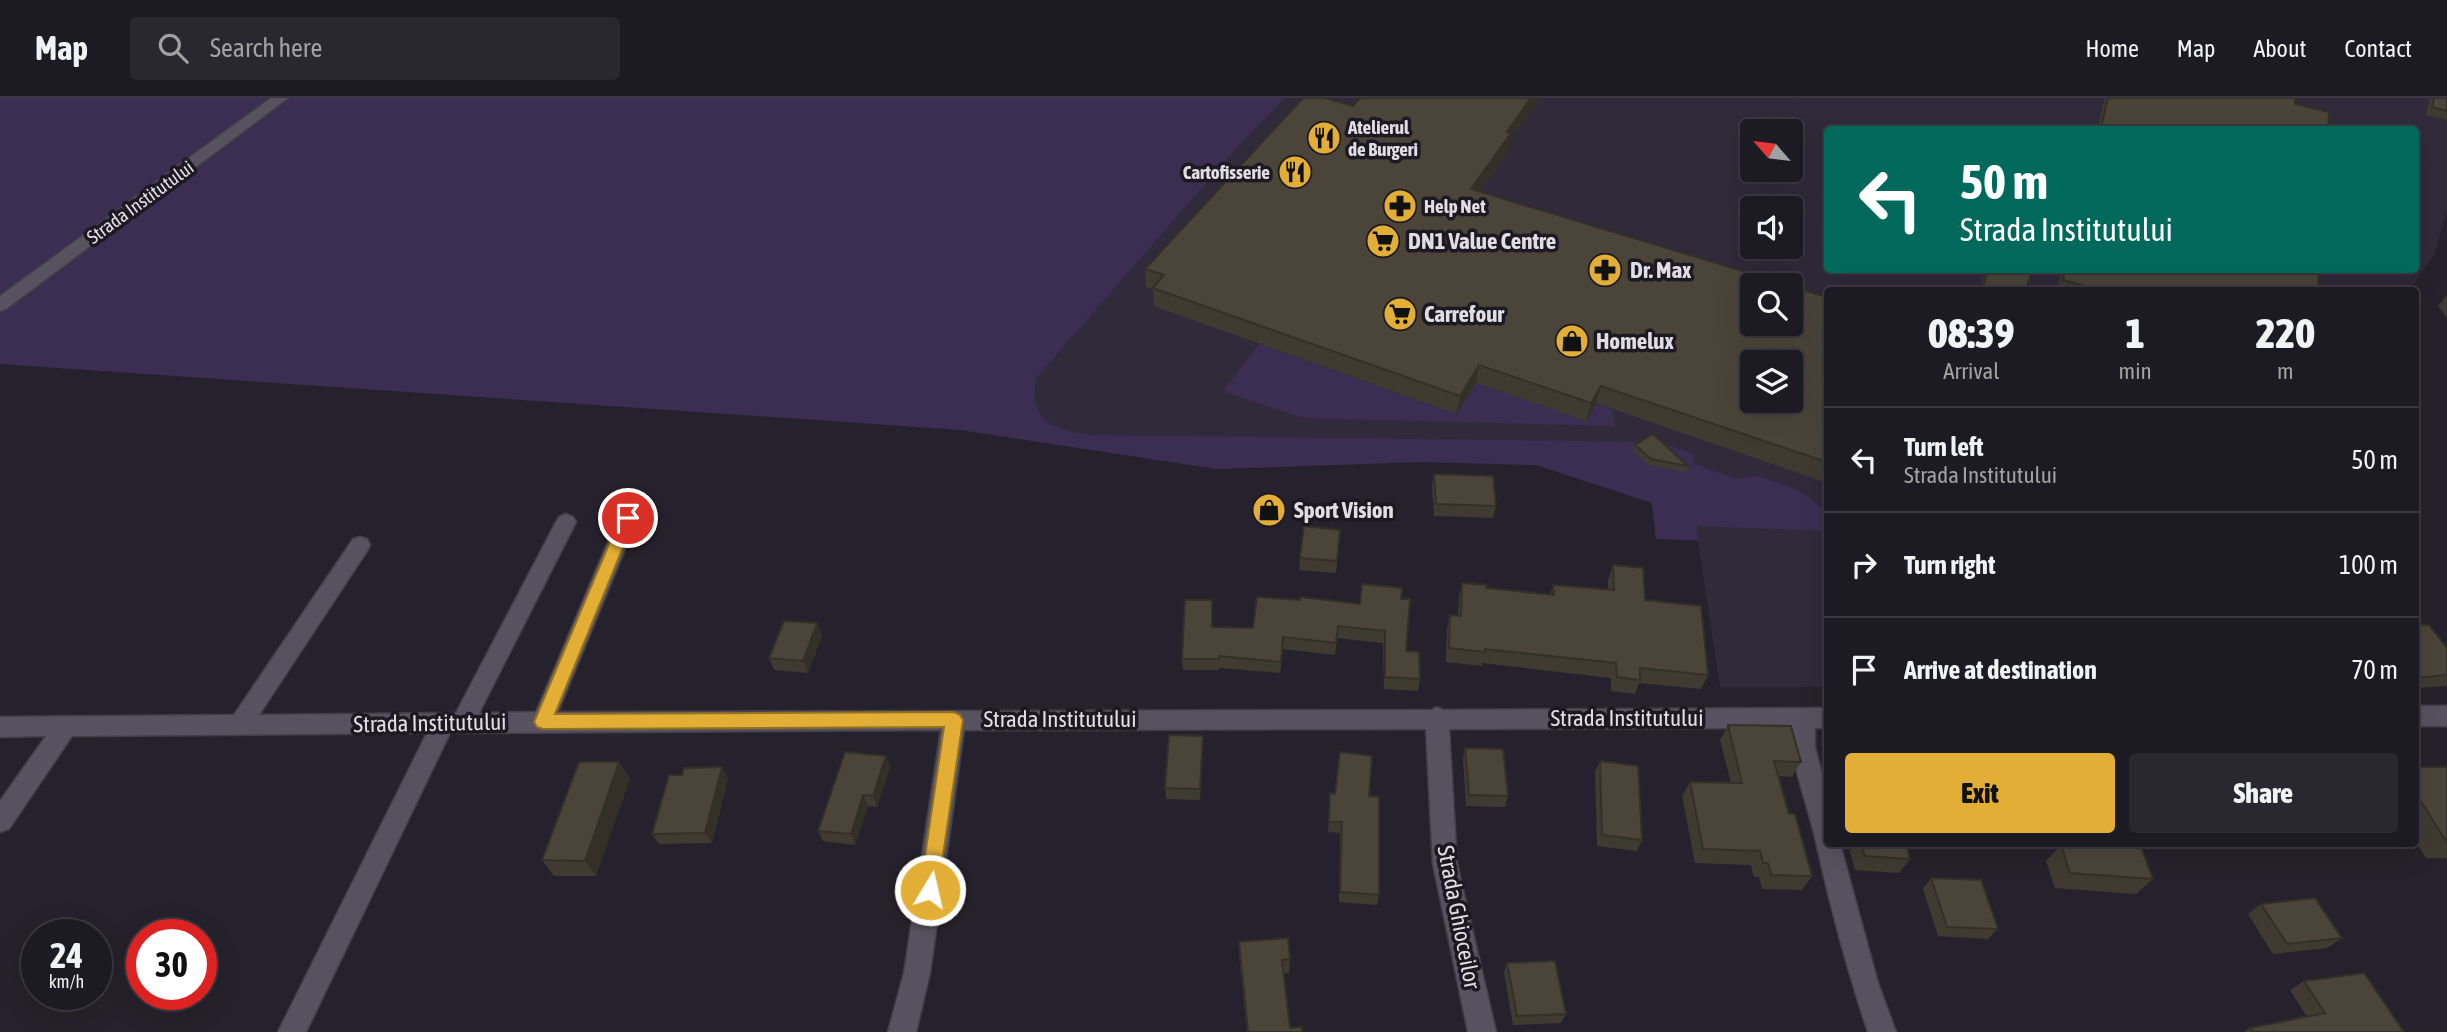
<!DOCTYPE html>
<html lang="en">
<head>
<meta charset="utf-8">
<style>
  body { margin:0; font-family:"Asap Condensed",sans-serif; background:#29272f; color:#f1f3f6; height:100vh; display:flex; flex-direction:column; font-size:26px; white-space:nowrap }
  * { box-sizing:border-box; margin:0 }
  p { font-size:23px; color:#a0a1a5 }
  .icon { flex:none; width:38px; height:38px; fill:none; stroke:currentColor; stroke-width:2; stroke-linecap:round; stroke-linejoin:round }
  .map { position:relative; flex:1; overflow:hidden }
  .drawer { position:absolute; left:1824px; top:189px; width:595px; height:560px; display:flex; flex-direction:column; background:#1c1a22; border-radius:7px; box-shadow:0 7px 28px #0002,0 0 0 2px #3a3840 }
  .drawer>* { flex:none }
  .banner { position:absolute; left:1824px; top:28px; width:595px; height:147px; border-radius:7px; box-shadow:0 7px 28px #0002,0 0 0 2px #3a3840; background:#00695c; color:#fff; overflow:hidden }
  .needle { width:46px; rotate:298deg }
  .buttons { position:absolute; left:1740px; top:21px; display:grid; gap:14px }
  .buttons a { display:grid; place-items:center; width:63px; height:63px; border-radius:7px; background:#1c1a22; box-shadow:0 7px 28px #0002,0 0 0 2px #3a3840; font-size:35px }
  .speed { position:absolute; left:21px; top:821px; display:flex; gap:14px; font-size:35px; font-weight:700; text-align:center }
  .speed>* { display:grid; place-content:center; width:91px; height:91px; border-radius:50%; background:#1c1a22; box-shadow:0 7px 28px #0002,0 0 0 2px #3a3840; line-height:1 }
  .speed small { font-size:18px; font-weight:400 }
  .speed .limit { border:10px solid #d22; background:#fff; color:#111 }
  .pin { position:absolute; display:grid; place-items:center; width:60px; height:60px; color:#fff; margin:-30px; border:4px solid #fff; border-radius:50%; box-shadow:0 2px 7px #0007 }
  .me { position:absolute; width:77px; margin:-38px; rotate:9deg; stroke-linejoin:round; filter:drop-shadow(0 0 5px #0008) }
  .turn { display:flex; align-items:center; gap:24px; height:147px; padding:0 21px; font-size:32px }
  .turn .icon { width:91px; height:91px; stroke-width:2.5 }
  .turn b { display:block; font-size:49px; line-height:60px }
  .eta { display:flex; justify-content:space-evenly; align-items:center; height:119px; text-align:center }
  .eta b { font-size:42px; font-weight:800; line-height:49px }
  .action { display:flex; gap:14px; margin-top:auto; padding:14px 21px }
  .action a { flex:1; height:80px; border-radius:7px; background:#e3ae35; color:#111; font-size:28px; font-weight:800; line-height:80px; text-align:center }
  .action a+a { background:#29272f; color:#f1f3f6 }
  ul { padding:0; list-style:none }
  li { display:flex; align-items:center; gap:21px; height:105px; padding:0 21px; border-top:2px solid #3a3840 }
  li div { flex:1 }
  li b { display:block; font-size:26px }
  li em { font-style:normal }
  header { display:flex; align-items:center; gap:42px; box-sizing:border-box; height:98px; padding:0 35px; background:#1c1a22; border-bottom:2px solid #3a3840 }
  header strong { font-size:33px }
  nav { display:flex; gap:38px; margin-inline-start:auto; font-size:24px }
  .search { width:490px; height:63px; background:#29272f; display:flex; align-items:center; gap:18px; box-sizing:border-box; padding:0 24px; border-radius:7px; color:#a0a1a5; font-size:26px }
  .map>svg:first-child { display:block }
  .built { fill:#302a3a; fill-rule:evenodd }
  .green { fill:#3c2e52 }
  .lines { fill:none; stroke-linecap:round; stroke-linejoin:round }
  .minor-casing { stroke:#413e47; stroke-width:3 }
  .minor { fill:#56525f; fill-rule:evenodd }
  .wall { fill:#403b31 }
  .shaded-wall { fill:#343028 }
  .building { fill:#4b4539; stroke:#343028; stroke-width:2; fill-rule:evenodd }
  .route { fill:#e3ae35; stroke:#947122; stroke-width:2 }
  .labels { text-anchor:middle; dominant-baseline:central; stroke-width:7; stroke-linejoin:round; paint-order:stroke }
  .far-poi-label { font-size:19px; font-weight:bold; fill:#e0dee5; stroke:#1c1923; text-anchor:start }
  .far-street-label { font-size:19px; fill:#e0dee5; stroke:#1c1923 }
  .poi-label { font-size:23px; font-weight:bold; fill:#e0dee5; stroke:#1c1923; text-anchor:start }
  .street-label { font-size:23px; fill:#e0dee5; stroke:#1c1923 }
</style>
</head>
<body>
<header>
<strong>Map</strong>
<div class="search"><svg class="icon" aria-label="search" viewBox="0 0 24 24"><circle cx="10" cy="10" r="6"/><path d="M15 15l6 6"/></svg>Search here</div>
<nav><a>Home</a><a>Map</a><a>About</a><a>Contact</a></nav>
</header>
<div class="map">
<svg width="2447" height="934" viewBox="0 0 2447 934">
  <rect width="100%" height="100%" fill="#26222d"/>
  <path class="built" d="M1206,0H2447V112L2435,155L2410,192H1827V589H1720L1698,443L1656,441L1652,405L1536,367L1419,364L1217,371L961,332ZM1827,32H2415V172H1827ZM1752,33H1790V72H1752ZM1752,110H1790V149H1752ZM1752,187H1790V226H1752ZM1752,264H1790V303H1752Z"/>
  <path class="green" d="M0,0H1285L1248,37L1037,279C1026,322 1053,332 1091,337L1660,344L1691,355L1695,366L1736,381L1757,378L1798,392L1823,411L1827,433L1697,428L1698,442L1656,441L1652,405L1536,367L1419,364L1217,371L961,332L0,266Z
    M1259,246L1456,316L1476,285L1586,323L1596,306L1612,311L1615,328L1303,320L1223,293Z"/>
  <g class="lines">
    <defs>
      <path id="minor" d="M271,0H288L6,211L0,213V198Z
        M628,412L635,415L638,420L558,614L1431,612L1437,609L1443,612L1827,610V630H1815V649L1827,695V746H1840L1878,885L1896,934H1868C1847,872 1830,807 1816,744C1808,706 1791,669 1791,630L1449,631L1457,766L1496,934H1468L1433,766L1426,631L964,632L930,875L916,934H888L904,875L941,632L450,635L306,934H278L427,635L72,638L9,731L0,734V703L46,638L0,639V619L234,617L353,441L360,439L367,441L370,447L367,453L259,617L456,615L556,424L559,419L566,416L573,419L576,424L479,615L536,614L618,420L621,415Z
        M2415,608H2447V628H2415Z"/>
    </defs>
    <use href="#minor" class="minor-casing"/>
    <use href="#minor" class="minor"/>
  </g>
  <path class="wall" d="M2105,0H2295V6L2328,32H2080L2084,25L2098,28Z
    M2430,0H2447V22L2426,17Z
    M1353,8L1510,43L1508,53L1479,94L1827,199V385L1596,305L1586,323L1476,285L1456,316L1154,208L1153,191L1146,189L1145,171Z
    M1988,172L2026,192H1980L1983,180Z
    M2062,172H2319L2318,192H2057Z
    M2447,197V220L2438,208Z
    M1635,347L1688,368L1686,374L1648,367L1633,353Z
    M1434,376L1496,408L1493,420L1434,418L1432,388Z
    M1340,432L1336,475L1299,472L1300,460Z
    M1613,467L1645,502L1708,577L1701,591L1639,585L1635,596L1611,593V580L1482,565V568L1446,564L1447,531L1450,517L1458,518L1459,499L1462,485L1486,490L1550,497L1553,487L1608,492V482Z
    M1401,501L1406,553L1420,581L1418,593L1384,591L1383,545L1337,540L1335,557L1283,551L1280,575L1219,570V572H1183L1182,561L1212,529L1253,530L1300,502L1360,506Z
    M817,525L822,537L808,575L774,572L769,560Z
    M2415,527L2447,550V588L2415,590Z
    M1728,627L1801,664L1792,679L1779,678L1789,716L1812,778L1802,792L1762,791L1759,779H1754L1751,767L1695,765L1682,698L1690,684L1731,685L1720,642Z
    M1203,650L1200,702L1166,701L1165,690Z
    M1465,650L1508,698L1505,709L1466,708L1463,661Z
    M886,658L890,669L877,709L868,708L855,747L823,743L818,733Z
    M1600,663L1642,742L1637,753L1597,748L1595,674Z
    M619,664L630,680L596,778H554L542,762Z
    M2415,669H2447V760H2426L2415,743Z
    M728,680L712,745L659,746L652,736Z
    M1330,695L1369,698L1379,797L1377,807L1339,804L1340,735L1328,734Z
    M1848,746H1941L1938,750L1907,748L1910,761L1899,775L1855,772Z
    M2066,746H2140L2153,781L2136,796L2055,790L2046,763L2061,747L2066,748Z
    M1931,780L1998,831L1988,841L1938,838L1923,791Z
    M2261,806L2342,840L2327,850L2273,856L2248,816Z
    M1239,844L1290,861L1289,875H1283L1290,930L1302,934H1247L1239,857Z
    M1507,865L1566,916L1561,925L1513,927L1504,874Z
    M2304,883L2404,934H2244L2250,930L2307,919L2290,892Z"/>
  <path class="shaded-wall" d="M1531,0H1541L1510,43L1508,53L1468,109L1471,91L1507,34Z
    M1479,267L1476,285L1456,316L1460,298Z
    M1601,288L1596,305L1586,323L1591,305Z
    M817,525L822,537L808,575L803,563Z
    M1203,638V650L1200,702V691Z
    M886,658L890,669L877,709L873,698Z
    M619,664L630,680L596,778L585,763Z
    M722,669L728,680L712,745L705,735Z
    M863,697L868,708L855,747L851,736Z"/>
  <path class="building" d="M1303,0H1325L1353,8L1360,0H1531L1507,34L1511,35L1471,91L1789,187H1752V226H1790V188L1827,199V364L1601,288L1591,305L1479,267L1460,298L1153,190L1164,177L1145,171ZM1752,264H1790V303H1752Z
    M2108,0H2295V6L2329,14L2328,32H2082L2084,25L2101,29Z
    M2434,0H2447V13L2432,9Z
    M1988,172H2032L2026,192H1982Z
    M2065,172H2319L2318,192H2100L2063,182Z
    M1653,336L1688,368L1651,361L1635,347Z
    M1434,376L1493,378L1496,408L1436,406Z
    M1304,428L1340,432L1337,463L1300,460Z
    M1613,467L1643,470L1645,502L1701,508L1708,577L1640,570V582L1617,579L1616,565L1485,551V554L1449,550L1450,517L1461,518L1462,485L1487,487L1486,490L1554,497L1553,487L1614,492Z
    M1362,486L1402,490L1401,501H1410L1406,553L1419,554L1420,581L1385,579V533L1338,528L1336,545L1283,539L1281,564L1219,558V561H1182L1185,502H1212V529L1253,530L1257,499L1300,502L1301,499L1360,506Z
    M784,523L817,525L803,563L769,560Z
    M2415,527H2429L2447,550V577L2415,580Z
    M1728,627L1791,628L1801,664L1774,663L1789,716H1795L1812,778L1771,777L1768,765H1763L1760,753L1703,751L1690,684L1742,685Z
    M1169,637L1203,638L1200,691L1165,690Z
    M1465,650L1503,651L1508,698L1469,697Z
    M845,654L886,658L873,698L863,697L851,736L818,733Z
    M1340,654L1372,658L1369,698L1379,699V797L1340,794L1342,724H1329L1330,695L1335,696Z
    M1600,663L1638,668L1642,742L1602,737Z
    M579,664H619L585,763L542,762Z
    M722,669L705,735L652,736L669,677H682L684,670Z
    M2415,669H2447V745L2415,694Z
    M1861,746H1906L1910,761L1865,758Z
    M2086,746H2140L2153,781L2070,775L2061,747L2087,749Z
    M1931,780L1981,782L1998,831L1947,829Z
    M2315,800L2342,840L2287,846L2261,806Z
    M1288,840L1290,861L1282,862L1290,930L1302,929V934H1248L1239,844Z
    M1555,863L1566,916L1517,918L1507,865Z
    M2364,875L2404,934H2253L2250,930L2325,915L2304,883Z"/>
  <path class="route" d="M628,415L635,420L555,616L954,614L960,617L963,622L937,798L930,801L923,798L920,792L944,629L543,631L537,629L534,624L620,420Z"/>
  <defs>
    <symbol id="restaurant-disc" viewBox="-11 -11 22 22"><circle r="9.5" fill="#e3ae35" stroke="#1c1923"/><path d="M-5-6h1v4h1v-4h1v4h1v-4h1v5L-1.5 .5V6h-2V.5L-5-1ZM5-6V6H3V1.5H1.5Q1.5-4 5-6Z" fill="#111"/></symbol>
    <symbol id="pharmacy-disc" viewBox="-11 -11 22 22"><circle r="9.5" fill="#e3ae35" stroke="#1c1923"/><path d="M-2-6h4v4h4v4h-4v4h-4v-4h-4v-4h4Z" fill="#111"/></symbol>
    <symbol id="supermarket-disc" viewBox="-11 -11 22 22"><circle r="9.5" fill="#e3ae35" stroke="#1c1923"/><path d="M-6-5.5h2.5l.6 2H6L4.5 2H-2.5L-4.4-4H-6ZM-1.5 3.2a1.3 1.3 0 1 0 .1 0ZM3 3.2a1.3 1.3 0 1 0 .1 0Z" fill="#111"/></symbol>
    <symbol id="shop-disc" viewBox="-11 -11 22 22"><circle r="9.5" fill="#e3ae35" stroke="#1c1923"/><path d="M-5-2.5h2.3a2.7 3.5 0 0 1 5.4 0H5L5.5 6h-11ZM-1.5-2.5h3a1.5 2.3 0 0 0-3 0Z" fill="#111"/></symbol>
  </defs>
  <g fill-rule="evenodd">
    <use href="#restaurant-disc" x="1305" y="21" width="38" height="38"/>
    <use href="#restaurant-disc" x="1276" y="55" width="38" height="38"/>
    <use href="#pharmacy-disc" x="1381" y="89" width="38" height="38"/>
    <use href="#supermarket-disc" x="1364" y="124" width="38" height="38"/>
    <use href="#pharmacy-disc" x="1586" y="153" width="38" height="38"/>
    <use href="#supermarket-disc" x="1381" y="197" width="38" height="38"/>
    <use href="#shop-disc" x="1553" y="224" width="38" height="38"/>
    <use href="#shop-disc" x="1250" y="393" width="38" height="38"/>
  </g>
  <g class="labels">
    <g class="far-poi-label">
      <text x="1348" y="29">Atelierul<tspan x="1348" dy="22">de Burgeri</tspan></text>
      <text x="1270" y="74" text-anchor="end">Cartofisserie</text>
      <text x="1424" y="108">Help Net</text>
    </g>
    <g class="far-street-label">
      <text transform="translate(140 104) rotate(-36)">Strada Institutului</text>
    </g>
    <g class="poi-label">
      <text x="1408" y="143">DN1 Value Centre</text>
      <text x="1630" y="172">Dr. Max</text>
      <text x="1424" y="216">Carrefour</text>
      <text x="1596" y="243">Homelux</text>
      <text x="1294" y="412">Sport Vision</text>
    </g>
    <g class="street-label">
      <text x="1627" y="620">Strada Institutului</text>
      <text x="1060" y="621">Strada Institutului</text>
      <text transform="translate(430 625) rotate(-1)">Strada Institutului</text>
      <text transform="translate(1459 819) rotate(79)">Strada Ghioceilor</text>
    </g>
  </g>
</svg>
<div class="buttons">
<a><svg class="needle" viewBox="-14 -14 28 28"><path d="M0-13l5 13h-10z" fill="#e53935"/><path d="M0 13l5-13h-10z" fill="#a0a1a5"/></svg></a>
<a><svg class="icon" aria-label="sound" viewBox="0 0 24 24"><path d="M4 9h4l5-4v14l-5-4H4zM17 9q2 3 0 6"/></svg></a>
<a><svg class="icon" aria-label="search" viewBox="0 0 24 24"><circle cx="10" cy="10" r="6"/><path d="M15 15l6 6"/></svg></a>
<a><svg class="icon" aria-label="layers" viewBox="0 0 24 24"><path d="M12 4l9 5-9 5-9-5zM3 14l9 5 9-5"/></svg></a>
</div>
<div class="speed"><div>24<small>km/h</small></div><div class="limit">30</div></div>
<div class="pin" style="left:628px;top:420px;background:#d93025"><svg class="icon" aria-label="arrive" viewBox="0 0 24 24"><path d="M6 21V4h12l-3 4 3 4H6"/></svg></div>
<svg class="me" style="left:930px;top:792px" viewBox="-20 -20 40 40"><circle r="17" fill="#e3ae35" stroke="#fff" stroke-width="3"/><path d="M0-11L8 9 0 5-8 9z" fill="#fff"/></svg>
<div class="banner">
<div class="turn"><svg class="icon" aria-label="left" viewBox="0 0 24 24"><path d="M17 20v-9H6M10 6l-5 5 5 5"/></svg><div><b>50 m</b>Strada Institutului</div></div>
</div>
<section class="drawer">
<div class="eta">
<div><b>08:39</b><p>Arrival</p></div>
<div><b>1</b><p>min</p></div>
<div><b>220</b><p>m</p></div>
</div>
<ul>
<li><svg class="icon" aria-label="left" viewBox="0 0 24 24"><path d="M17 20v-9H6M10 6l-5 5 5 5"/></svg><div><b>Turn left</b><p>Strada Institutului</p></div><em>50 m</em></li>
<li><svg class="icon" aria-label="right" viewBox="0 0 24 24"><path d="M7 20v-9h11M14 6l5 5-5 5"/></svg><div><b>Turn right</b></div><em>100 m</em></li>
<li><svg class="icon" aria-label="arrive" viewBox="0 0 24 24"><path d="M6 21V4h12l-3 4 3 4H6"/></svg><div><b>Arrive at destination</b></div><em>70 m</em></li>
</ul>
<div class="action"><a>Exit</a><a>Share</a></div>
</section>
</div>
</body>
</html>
